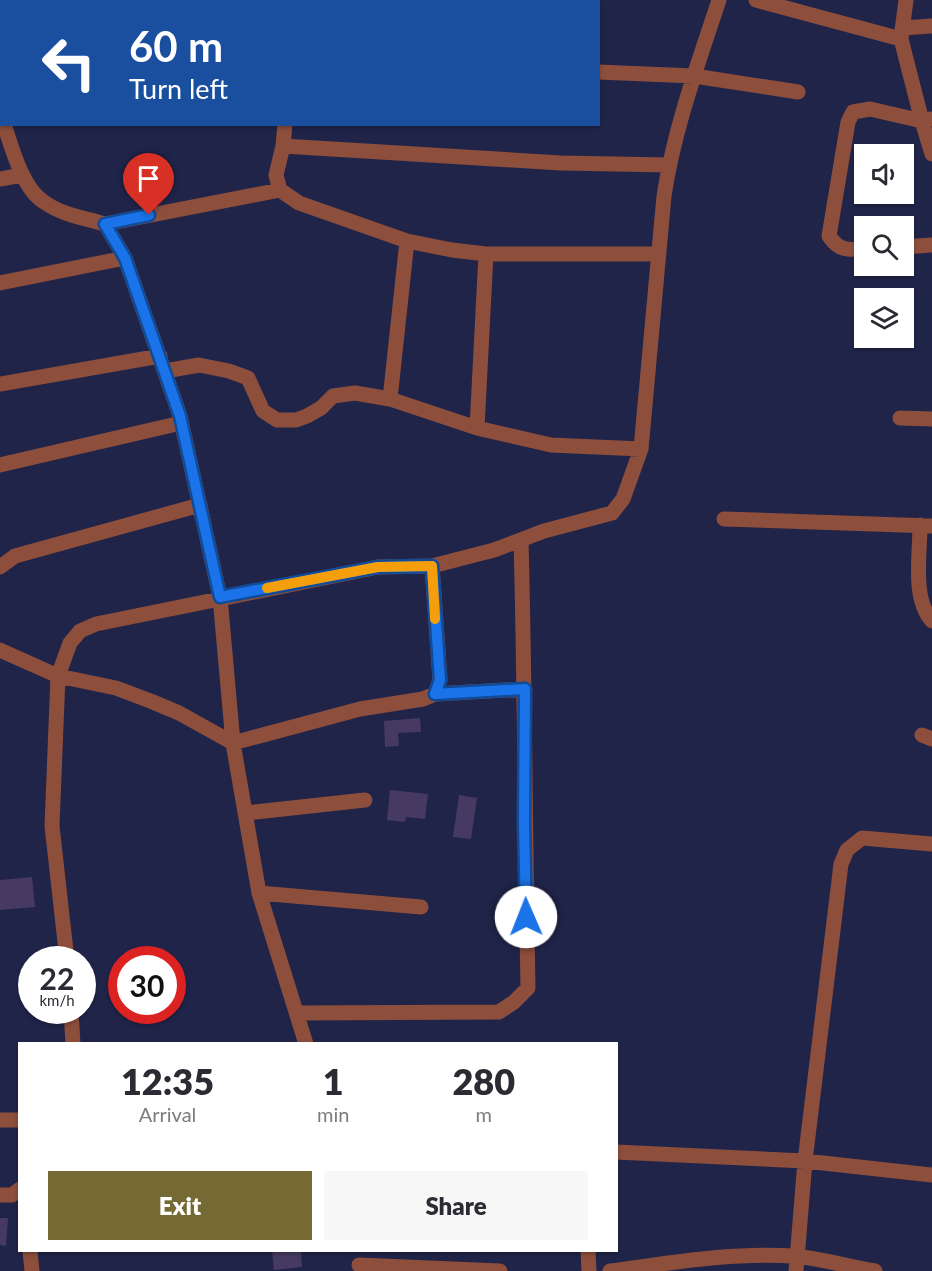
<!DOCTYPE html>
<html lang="en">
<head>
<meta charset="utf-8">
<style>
  body { margin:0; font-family:Lato,sans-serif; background:#f7f7f7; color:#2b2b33; height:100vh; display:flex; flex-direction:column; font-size:22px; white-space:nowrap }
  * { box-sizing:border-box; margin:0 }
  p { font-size:20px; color:#7c7c81 }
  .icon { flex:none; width:33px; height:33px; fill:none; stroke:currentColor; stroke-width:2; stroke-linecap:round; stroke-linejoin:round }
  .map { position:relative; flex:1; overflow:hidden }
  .details { position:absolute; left:18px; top:1042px; width:600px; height:210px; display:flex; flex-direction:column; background:#fff; border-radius:0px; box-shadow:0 2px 4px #0004 }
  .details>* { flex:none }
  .top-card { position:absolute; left:0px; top:0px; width:600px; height:126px; box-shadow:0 2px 4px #0004; background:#1a4fa0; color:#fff; overflow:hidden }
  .tools { position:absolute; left:854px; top:144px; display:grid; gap:12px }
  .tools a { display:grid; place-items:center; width:60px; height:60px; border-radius:0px; background:#fff; box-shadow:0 2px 4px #0004; font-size:30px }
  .speed { position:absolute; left:18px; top:946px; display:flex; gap:12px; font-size:30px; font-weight:700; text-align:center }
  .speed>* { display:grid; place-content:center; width:78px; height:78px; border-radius:50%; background:#fff; box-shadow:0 2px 4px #0004; line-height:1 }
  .speed small { font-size:15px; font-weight:400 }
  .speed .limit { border:9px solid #d22; background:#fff; color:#111 }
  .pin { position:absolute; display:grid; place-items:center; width:51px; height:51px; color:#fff; margin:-62px -26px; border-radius:50% 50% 50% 0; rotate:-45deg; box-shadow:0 0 6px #0007 }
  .pin .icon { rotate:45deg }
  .me { position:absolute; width:66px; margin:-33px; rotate:359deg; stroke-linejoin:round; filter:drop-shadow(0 0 4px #0008) }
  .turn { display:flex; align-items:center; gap:21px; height:126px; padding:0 30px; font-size:27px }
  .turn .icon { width:78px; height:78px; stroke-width:2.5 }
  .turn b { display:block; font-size:42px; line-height:51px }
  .eta { display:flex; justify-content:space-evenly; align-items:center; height:102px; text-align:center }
  .eta b { font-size:36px; font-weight:800; line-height:42px }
  .action { display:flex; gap:12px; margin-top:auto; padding:12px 30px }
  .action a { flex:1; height:69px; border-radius:0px; background:#766a34; color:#fff; font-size:24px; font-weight:800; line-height:69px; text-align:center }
  .action a+a { background:#f7f7f7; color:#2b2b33 }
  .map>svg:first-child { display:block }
  .building { fill:#463a62 }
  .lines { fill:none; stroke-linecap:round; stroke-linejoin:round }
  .street { stroke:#8d4e3c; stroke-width:15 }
  .route-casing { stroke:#114b97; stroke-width:15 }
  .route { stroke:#1a73e8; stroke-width:10 }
  .slow { stroke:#f59e0b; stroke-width:10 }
</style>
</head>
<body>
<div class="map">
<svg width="932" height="1271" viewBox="0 0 932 1271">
  <rect width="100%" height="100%" fill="#202449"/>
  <path class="building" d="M420,718L421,732L398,733L399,746L385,747L384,721Z
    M390,790L428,794L425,819L406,817L405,822L387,820Z
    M459,795L477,798L471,839L453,837Z
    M32,877L35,907L0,910V880Z
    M0,1218H8L6,1246L0,1245Z
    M272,1251H301L302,1267L274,1270Z"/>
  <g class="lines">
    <path class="street" d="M48,0L49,2
      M756,0L901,39
      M906,0L901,39L922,121L930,119
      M902,28L932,26
      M598,72L694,76L798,92
      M4,124C12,148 22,188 44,202C62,215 85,218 105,224L125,258L180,416L220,597L233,743L259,893L306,1044
      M283,146L285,124
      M0,179L22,175
      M105,224L280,190
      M903,247L932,245
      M864,249C848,250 839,251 829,236L848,122L853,112L870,109L922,121L932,154
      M659,254H486L452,250L407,241L299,203L280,190L276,175L283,146L561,163L669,165
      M0,283L125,258
      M165,371L199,365L229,371L248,378L263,411L277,420H296L307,416L321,408L333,396L355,393L390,399L477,428L551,445L641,449
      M0,384L160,356
      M390,399L407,241
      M900,418L932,419
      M477,428L486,254
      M0,465L181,423
      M724,519L932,526
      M920,525C920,555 912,599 932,621
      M0,567L15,556L200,505
      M0,650L58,676L116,688L153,702L179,713L233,743L360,709L423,699L435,694L440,680L432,566
      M435,694L525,689
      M922,735L932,739
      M246,813L365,800
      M259,893L421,907
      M67,960L52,826L58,676L70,643L80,631L96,624L378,567L432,566L494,550L544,531L612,513L623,499L641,449L664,196C674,129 698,64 719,0
      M71,1011L73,1044
      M297,1013L499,1012L514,1002L528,988C525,838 525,689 521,540
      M0,1120H20
      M616,1152L805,1161L932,1175
      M0,1195H12L20,1189
      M30,1251L32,1271
      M588,1251L589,1271
      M359,1265L500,1271
      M610,1271C671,1263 732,1252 793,1256C821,1258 848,1267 875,1271
      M796,1271L805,1161L841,864L847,850L862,838L932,844"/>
  </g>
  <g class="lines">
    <defs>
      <path id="route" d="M149,215L105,224L125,258L180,416L220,597L378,567L432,566L440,680L435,694L525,689L524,822L526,917"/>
    </defs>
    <use href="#route" class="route-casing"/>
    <use href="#route" class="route"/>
    <path class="slow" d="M267,588L378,567L432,566L435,619"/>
  </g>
</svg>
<div class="tools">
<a><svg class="icon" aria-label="sound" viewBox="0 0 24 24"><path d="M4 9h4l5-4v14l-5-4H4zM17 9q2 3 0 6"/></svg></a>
<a><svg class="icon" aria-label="search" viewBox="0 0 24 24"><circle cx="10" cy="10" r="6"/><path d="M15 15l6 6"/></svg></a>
<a><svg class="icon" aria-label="layers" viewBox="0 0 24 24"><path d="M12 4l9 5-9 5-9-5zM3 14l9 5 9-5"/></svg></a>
</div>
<div class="speed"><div>22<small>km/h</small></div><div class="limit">30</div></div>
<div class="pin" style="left:149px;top:215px;background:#d93025"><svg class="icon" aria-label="arrive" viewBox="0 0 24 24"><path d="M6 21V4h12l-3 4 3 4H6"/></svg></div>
<svg class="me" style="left:526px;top:917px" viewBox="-20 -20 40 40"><circle r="19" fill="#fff"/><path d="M0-13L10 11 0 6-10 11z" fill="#1a73e8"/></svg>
<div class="top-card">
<div class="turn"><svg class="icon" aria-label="left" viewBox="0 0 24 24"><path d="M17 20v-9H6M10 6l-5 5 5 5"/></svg><div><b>60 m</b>Turn left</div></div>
</div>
<section class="details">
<div class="eta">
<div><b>12:35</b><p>Arrival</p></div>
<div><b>1</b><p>min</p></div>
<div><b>280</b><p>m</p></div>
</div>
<div class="action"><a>Exit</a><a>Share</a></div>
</section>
</div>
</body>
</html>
